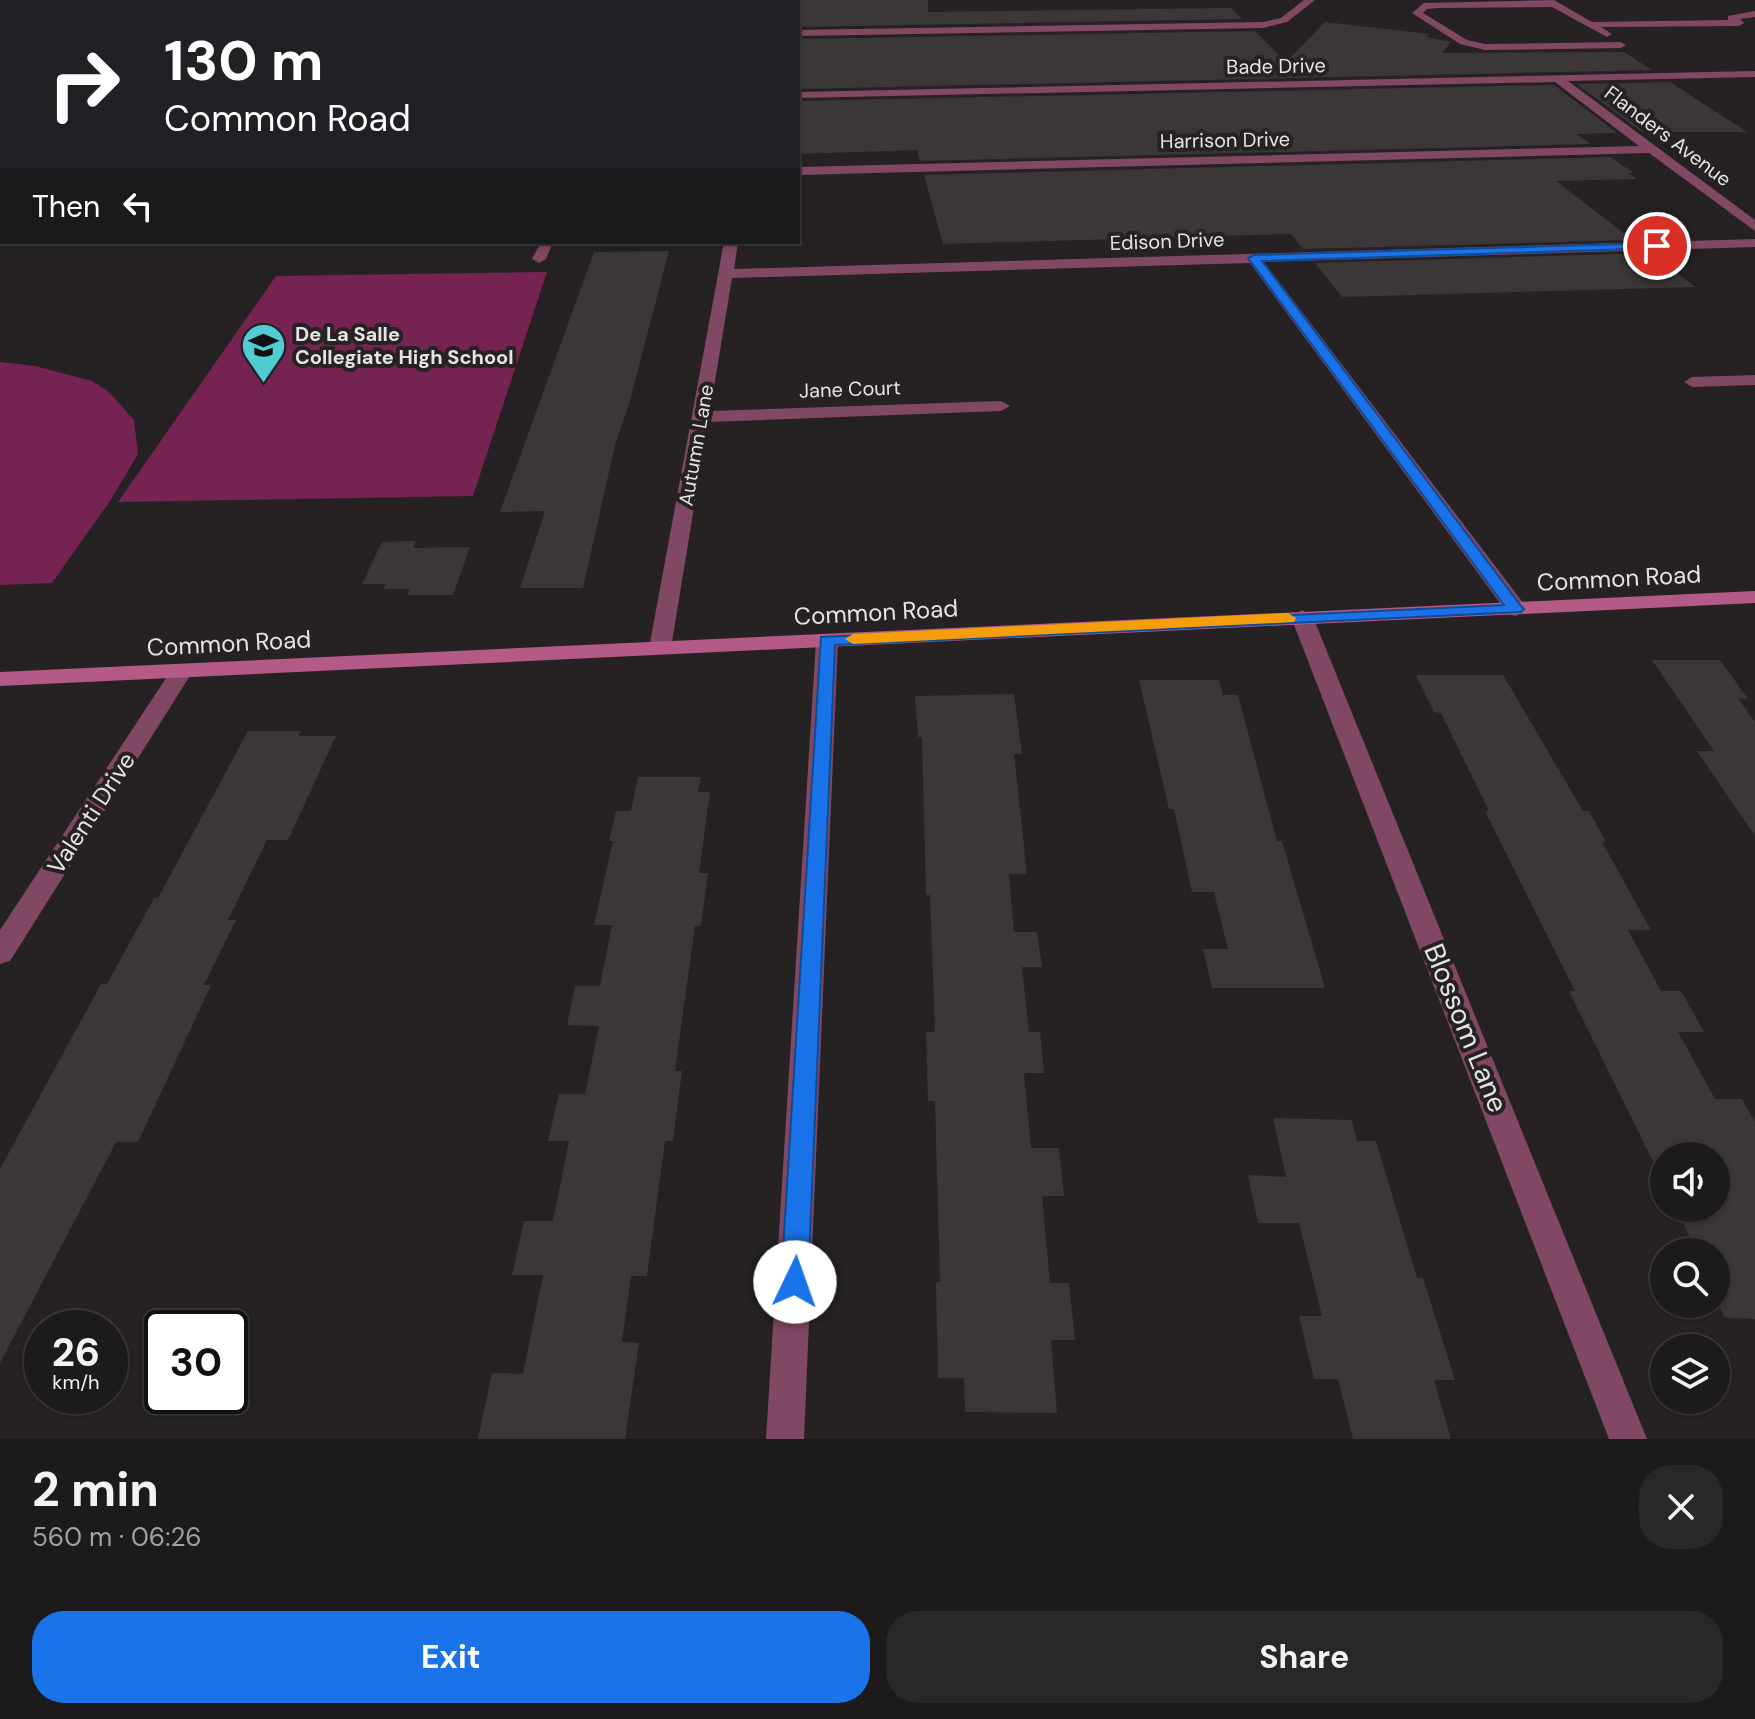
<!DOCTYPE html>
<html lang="en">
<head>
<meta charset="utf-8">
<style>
  body { margin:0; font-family:"DM Sans",sans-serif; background:#292727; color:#f1f3f6; height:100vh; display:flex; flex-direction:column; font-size:30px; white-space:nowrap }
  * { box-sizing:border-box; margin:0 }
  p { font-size:26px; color:#a0a1a2 }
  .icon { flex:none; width:44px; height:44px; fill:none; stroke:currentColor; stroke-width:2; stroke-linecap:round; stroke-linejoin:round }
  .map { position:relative; height:1439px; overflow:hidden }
  .panel { display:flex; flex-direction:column; background:#1c1a1a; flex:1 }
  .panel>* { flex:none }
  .hud { position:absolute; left:0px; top:0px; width:800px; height:244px; box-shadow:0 2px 6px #0004,0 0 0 2px #3a3839; background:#202124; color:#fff; overflow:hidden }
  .fabs { position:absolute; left:1650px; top:1142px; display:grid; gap:16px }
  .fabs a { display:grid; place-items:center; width:80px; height:80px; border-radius:50%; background:#1c1a1a; box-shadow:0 2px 6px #0004,0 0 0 2px #3a3839; font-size:40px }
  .speed { position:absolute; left:24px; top:1310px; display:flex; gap:16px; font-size:40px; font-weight:700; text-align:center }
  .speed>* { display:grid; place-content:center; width:104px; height:104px; border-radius:50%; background:#1c1a1a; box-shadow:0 2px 6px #0004,0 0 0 2px #3a3839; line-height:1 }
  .speed small { font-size:20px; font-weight:400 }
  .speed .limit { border:4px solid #111; border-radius:12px; background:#fff; color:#111 }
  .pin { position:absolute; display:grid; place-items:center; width:68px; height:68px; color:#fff; margin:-34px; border:4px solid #fff; border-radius:50%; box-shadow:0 2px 8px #0007 }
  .me { position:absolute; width:88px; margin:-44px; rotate:3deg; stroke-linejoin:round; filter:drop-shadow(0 0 6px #0008) }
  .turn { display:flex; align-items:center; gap:28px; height:168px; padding:0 32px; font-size:36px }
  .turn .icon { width:104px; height:104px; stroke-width:2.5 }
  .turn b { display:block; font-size:56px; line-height:68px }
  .then { display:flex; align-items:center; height:76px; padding:0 32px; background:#0003; gap:16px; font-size:30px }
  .round { display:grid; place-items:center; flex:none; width:84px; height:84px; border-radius:32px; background:#292727 }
  .head { display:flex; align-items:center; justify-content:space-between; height:136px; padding:0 32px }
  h1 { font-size:48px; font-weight:700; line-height:60px }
  .action { display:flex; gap:16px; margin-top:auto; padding:16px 32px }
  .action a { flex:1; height:92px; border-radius:32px; background:#1a73e8; color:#fff; font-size:32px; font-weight:700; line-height:92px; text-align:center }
  .action a+a { background:#292727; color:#f1f3f6 }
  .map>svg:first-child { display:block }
  .green { fill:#752350 }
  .building { fill:#3b3739 }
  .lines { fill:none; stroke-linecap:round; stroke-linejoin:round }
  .lane { fill:#804863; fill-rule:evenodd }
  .street { fill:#804863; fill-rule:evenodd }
  .secondary { fill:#b45a87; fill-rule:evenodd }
  .route { fill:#1a73e8; stroke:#114b97; stroke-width:2 }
  .slow { fill:#f59e0b }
  .labels { text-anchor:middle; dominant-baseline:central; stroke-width:8; stroke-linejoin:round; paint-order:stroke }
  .far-street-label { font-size:20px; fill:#e5e3e4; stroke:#262223 }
  .far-poi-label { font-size:20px; font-weight:bold; fill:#e5e3e4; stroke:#262223; text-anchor:start }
  .street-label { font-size:24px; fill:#e5e3e4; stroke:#262223 }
  .near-street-label { font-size:28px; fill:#e5e3e4; stroke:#262223 }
</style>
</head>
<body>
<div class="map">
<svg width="1755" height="1439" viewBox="0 0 1755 1439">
  <rect width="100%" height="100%" fill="#262223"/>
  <path class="green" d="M547,272L473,496L118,502L276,276Z
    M0,362L35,366L92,381L109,392L134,420L138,454L110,501L52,583L0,585Z"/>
  <path class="building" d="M797,0H928V12L1231,8L1242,19L798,27Z
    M1325,22L1429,34L1426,37L1451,42L1442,53L1624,52L1652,70L798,89V39L1255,31L1286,62Z
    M1670,82L1747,132H1642L1577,84Z
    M1554,85L1617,133L1576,134L1591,144L920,161L917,150L798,154V101Z
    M1610,157L1634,173H1628L1637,179L1556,181L1633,240L1303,249L1291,234L943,244L924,175Z
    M669,251L629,404L615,445L583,588H520L545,511L500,512L594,252Z
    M1651,253L1695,287L1342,297L1315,263Z
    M416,541L413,548L470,547L453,595H407L410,589H383L386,584H362L382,542Z
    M1652,660H1720L1748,699L1738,698L1755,722V836L1697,751H1714Z
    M1416,675H1503L1583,811H1589L1606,842H1602L1651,930H1628L1661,991H1681L1704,1032H1678L1715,1099H1742L1755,1122V1319L1725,1318L1716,1300V1252H1697L1676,1208H1716V1156H1664V1184L1569,991H1575L1485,811H1489L1441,713L1434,712Z
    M1139,680H1219L1223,695H1238L1277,841H1282L1325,988H1212L1203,949H1228L1214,892H1192L1174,809H1169Z
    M1014,694L1022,754H1014L1027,874H1009L1014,932H1037L1042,967H1022L1029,1032H1040L1044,1073H1024L1031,1148H1059L1064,1196H1042L1050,1283H1069L1075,1340H1051L1057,1413L965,1412L964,1378H938L936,1282H940L935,1101H928L926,1032H935L930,895H926L922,737H918L915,696Z
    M248,731H301L298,736H336L288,840H267L228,920H236L204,985H211L138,1142H116L0,1363V1169L101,984H107L154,898H158Z
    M638,777H701L698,792H710L699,873H708L701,926H695L675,1071H682L673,1141H665L647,1276H631L622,1342L639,1343L625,1439H478L492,1373L523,1374L543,1275H512L524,1221H553L569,1141H548L559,1094H585L599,1026L567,1025L575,986H600L612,925H594L613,841H609L616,811H631Z
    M1273,1118L1352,1120L1357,1141H1376L1417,1278H1423L1455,1380H1434L1451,1439H1353L1338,1379H1314L1299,1316H1322L1299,1223H1258L1248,1175L1286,1177Z"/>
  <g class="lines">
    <path class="lane" d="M541,242H553L546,259L539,263L532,259Z"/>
    <path class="street" d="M669,0H679V2H669Z
      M1304,0H1315L1287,22L1263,28L798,36V30L1263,22L1281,18Z
      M1554,0L1592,22L1728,20V16L1755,11V17L1740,19L1744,23L1739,26L1601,27L1612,34L1607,37L1552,7L1438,8L1427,9L1423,13L1467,40L1485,44L1621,42L1626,45L1621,48L1485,50L1460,44L1412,13L1424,3Z
      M0,43H2V49H0Z
      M1755,71V77L1568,81L1755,220V231L1649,153L798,175V167L1639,146L1555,82L798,98V92Z
      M0,108H2V114H0Z
      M2,140V148L0,149V141Z
      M1755,239V247L1264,262L1524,604L1527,609L1516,616L1508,614L1250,263L732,278L710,411L1001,401L1010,406L1001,411L708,422L671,648L668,653H652L649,648L724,242H738L734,269Z
      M1755,375V385L1692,387L1684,382L1692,377Z
      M1302,610L1313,617L1647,1439H1609L1291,617Z
      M827,634L838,641L804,1439H766L816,641Z
      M182,664L190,666L193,671L10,961L0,964V930L174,666Z"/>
    <path class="secondary" d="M1755,591V603L0,686V672Z"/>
  </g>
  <path class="route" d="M1657,243L1662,246L1661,248L1262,261L1521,606L1524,609L1521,612L835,645L808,1282L804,1291L795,1295L785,1291L781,1282L821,637L1504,605L1248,258L1254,255Z"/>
  <path class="slow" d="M1288,613L1296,618L1294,622L853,644L845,639L853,634Z"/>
  <defs>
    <symbol id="school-pin" viewBox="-11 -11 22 30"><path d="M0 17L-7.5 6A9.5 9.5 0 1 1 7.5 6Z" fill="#51ccd3" stroke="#262223"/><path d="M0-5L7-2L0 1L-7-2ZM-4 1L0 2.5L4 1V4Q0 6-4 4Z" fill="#111"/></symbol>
  </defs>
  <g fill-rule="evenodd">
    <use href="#school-pin" x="238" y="320" width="51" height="69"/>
  </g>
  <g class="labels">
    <g class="far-street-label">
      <text transform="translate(1276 66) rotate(-1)">Bade Drive</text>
      <text transform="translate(1668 136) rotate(37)">Flanders Avenue</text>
      <text transform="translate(1225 140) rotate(-1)">Harrison Drive</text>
      <text transform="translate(1167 241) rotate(-2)">Edison Drive</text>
      <text transform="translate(850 389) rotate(-2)">Jane Court</text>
      <text transform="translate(696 445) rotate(-80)">Autumn Lane</text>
    </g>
    <g class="far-poi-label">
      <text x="295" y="334">De La Salle<tspan x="295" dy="23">Collegiate High School</tspan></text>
    </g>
    <g class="street-label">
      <text transform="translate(1619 578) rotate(-3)">Common Road</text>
      <text transform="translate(876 612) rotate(-3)">Common Road</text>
      <text transform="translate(229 643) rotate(-3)">Common Road</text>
      <text transform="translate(91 813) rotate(-57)">Valenti Drive</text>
    </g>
    <g class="near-street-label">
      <text transform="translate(1466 1028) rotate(68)">Blossom Lane</text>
    </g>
  </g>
</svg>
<div class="fabs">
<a><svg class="icon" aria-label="sound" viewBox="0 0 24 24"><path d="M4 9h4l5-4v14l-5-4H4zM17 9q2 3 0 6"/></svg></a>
<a><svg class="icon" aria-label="search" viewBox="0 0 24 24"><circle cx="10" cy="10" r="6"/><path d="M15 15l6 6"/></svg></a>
<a><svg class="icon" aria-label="layers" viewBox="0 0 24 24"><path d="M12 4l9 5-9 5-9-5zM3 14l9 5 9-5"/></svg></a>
</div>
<div class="speed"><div>26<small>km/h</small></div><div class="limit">30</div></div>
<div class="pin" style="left:1657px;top:246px;background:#d93025"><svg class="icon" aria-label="arrive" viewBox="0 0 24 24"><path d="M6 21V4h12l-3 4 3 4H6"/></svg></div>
<svg class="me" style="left:795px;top:1282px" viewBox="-20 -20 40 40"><circle r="19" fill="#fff"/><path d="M0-13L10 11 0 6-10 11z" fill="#1a73e8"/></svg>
<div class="hud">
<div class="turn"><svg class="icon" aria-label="right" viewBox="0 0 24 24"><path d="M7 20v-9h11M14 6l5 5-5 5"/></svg><div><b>130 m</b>Common Road</div></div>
<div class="then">Then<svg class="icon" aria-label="left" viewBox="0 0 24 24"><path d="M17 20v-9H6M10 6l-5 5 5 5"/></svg></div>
</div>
</div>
<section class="panel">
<div class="head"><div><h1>2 min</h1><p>560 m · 06:26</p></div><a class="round"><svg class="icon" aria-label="close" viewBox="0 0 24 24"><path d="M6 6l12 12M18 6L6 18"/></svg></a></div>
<div class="action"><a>Exit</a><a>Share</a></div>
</section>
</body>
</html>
